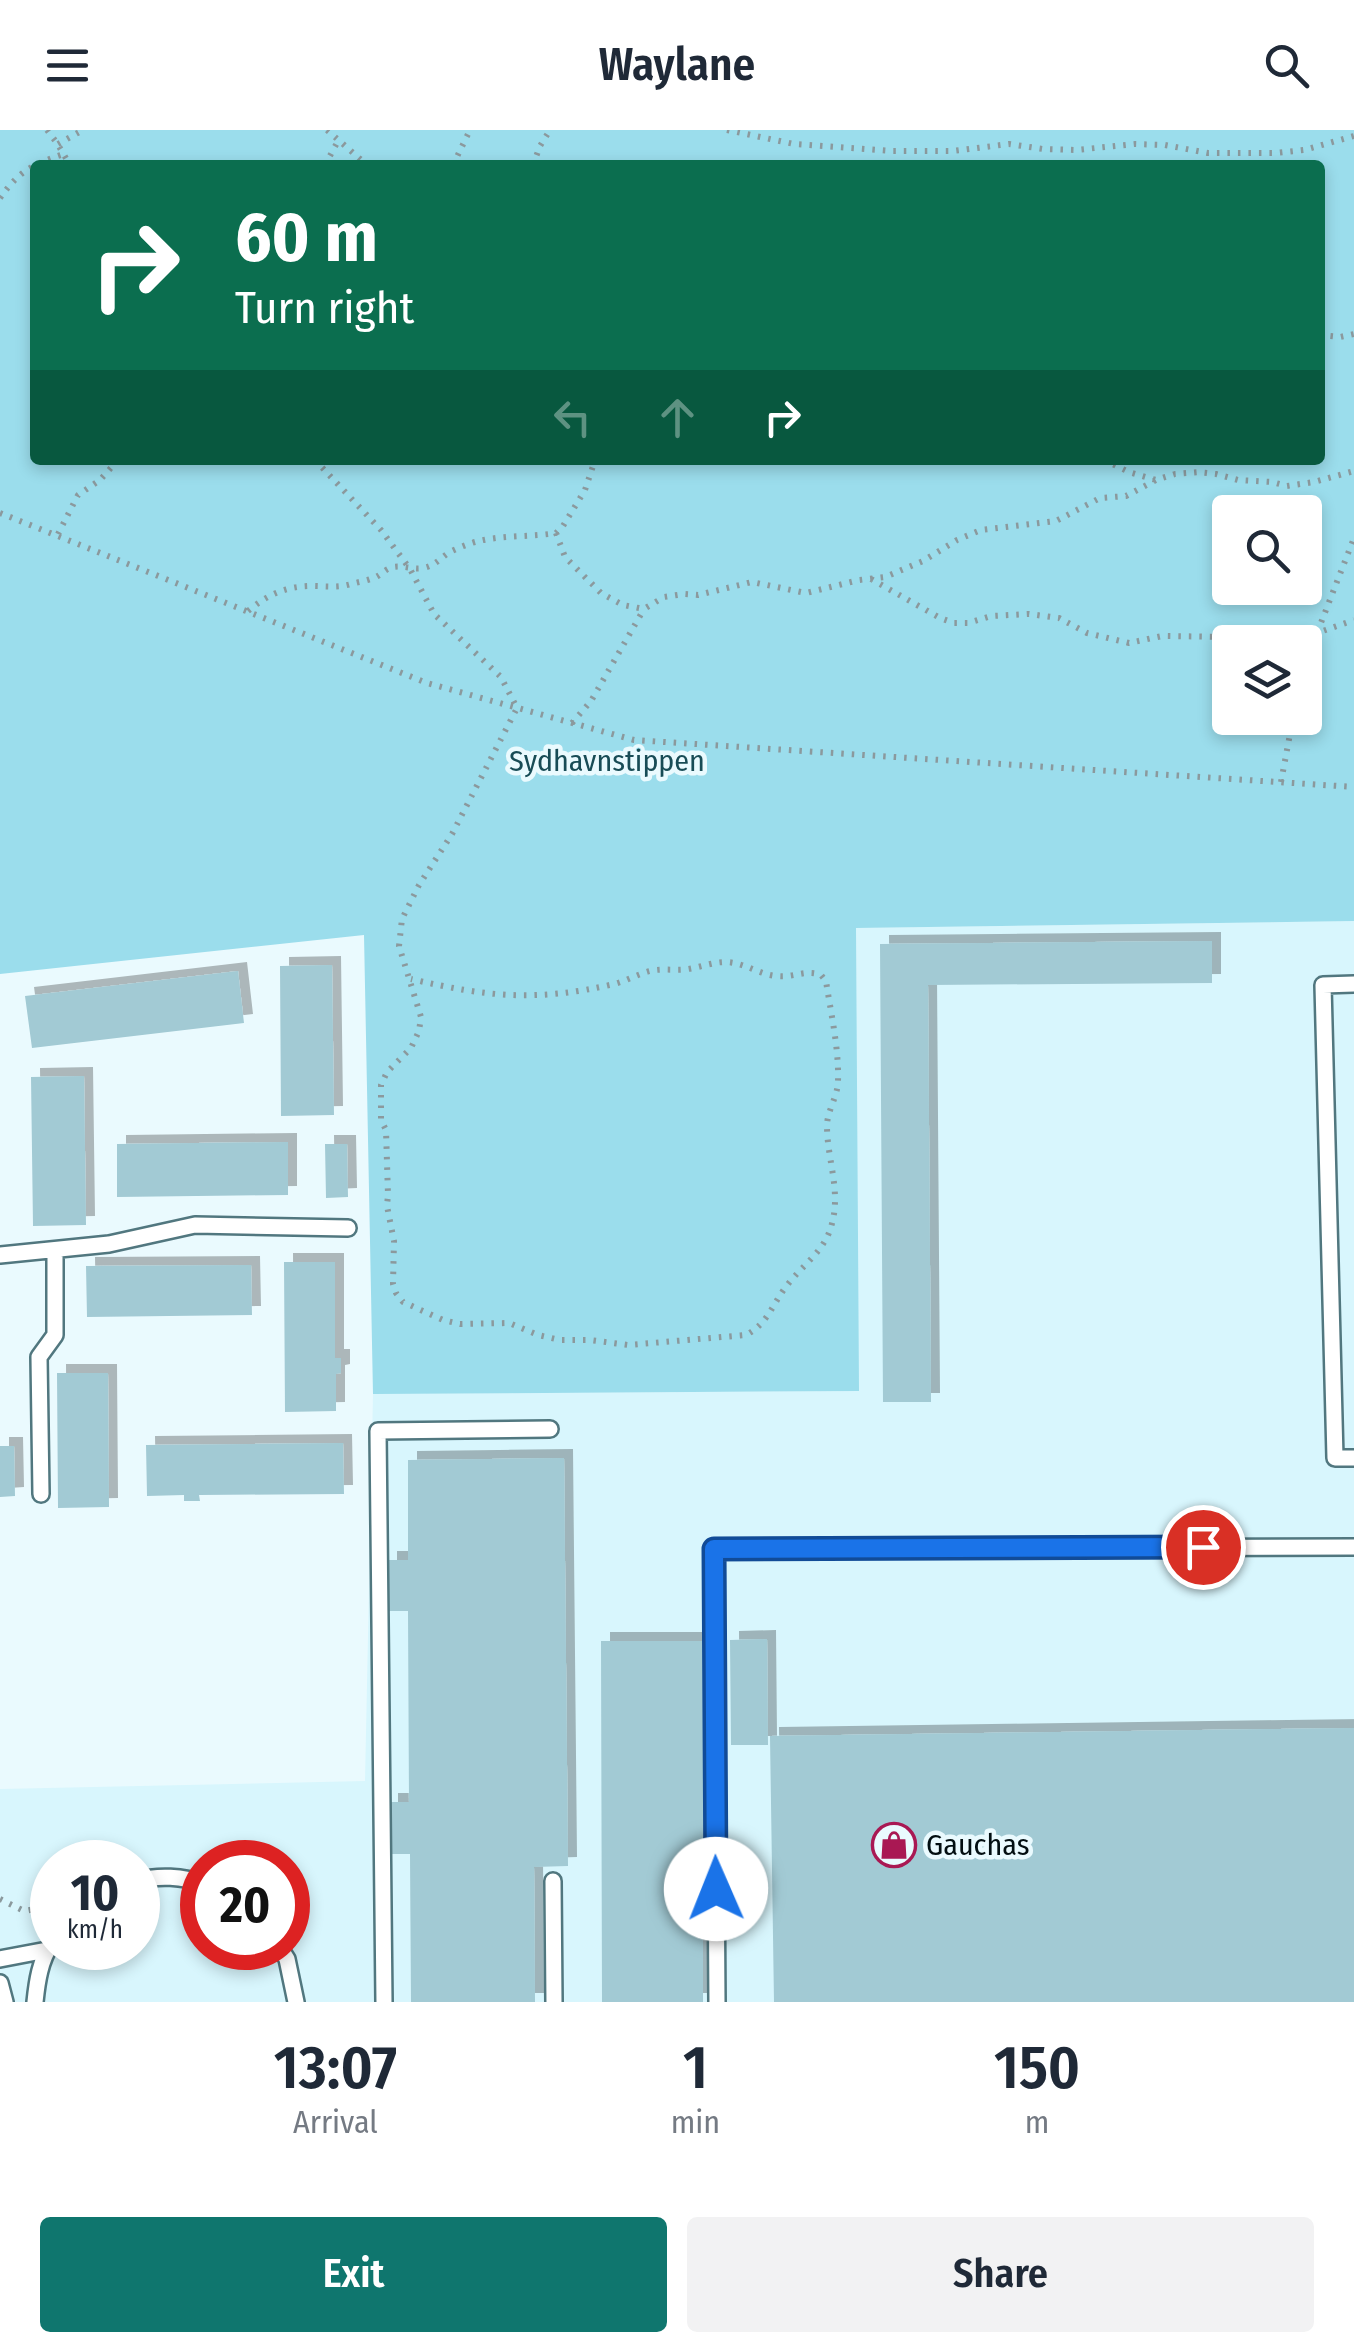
<!DOCTYPE html>
<html lang="en">
<head>
<meta charset="utf-8">
<style>
  body { margin:0; font-family:"Fira Sans Condensed",sans-serif; background:#f2f2f3; color:#1f2937; height:100vh; display:flex; flex-direction:column; font-size:38px; white-space:nowrap }
  * { box-sizing:border-box; margin:0 }
  p { font-size:32px; color:#747a83 }
  .icon { flex:none; width:55px; height:55px; fill:none; stroke:currentColor; stroke-width:2; stroke-linecap:round; stroke-linejoin:round }
  .map { position:relative; height:1872px; overflow:hidden }
  .panel { display:flex; flex-direction:column; background:#fff; flex:1 }
  .panel>* { flex:none }
  .guide { position:absolute; left:30px; top:30px; width:1295px; height:305px; border-radius:10px; box-shadow:0 5px 15px #0003; background:#0b6e4f; color:#fff; overflow:hidden }
  .fabs { position:absolute; left:1212px; top:365px; display:grid; gap:20px }
  .fabs a { display:grid; place-items:center; width:110px; height:110px; border-radius:10px; background:#fff; box-shadow:0 5px 15px #0003; font-size:50px }
  .speed { position:absolute; left:30px; top:1710px; display:flex; gap:20px; font-size:50px; font-weight:700; text-align:center }
  .speed>* { display:grid; place-content:center; width:130px; height:130px; border-radius:50%; background:#fff; box-shadow:0 5px 15px #0003; line-height:1 }
  .speed small { font-size:25px; font-weight:400 }
  .speed .limit { border:15px solid #d22; background:#fff; color:#111 }
  .pin { position:absolute; display:grid; place-items:center; width:85px; height:85px; color:#fff; margin:-42px; border:5px solid #fff; border-radius:50%; box-shadow:0 2px 10px #0007 }
  .me { position:absolute; width:110px; margin:-55px; rotate:359deg; stroke-linejoin:round; filter:drop-shadow(0 0 8px #0008) }
  .turn { display:flex; align-items:center; gap:35px; height:210px; padding:0 40px; font-size:45px }
  .turn .icon { width:130px; height:130px; stroke-width:2.5 }
  .turn b { display:block; font-size:70px; line-height:85px }
  .lanes { display:flex; align-items:center; height:95px; padding:0 40px; background:#0003; justify-content:center; gap:50px; direction:ltr }
  .lanes .off { opacity:.35 }
  .eta { display:flex; justify-content:space-evenly; align-items:center; height:170px; text-align:center }
  .eta b { font-size:60px; font-weight:600; line-height:70px }
  .button { display:flex; gap:20px; margin-top:auto; padding:20px 40px }
  .button a { flex:1; height:115px; border-radius:10px; background:#0f766e; color:#fff; font-size:40px; font-weight:600; line-height:115px; text-align:center }
  .button a+a { background:#f2f2f3; color:#1f2937 }
  header { display:flex; justify-content:space-between; align-items:center; height:130px; padding:0 40px; background:#fff; font-size:45px; font-weight:600 }
  .map>svg:first-child { display:block }
  .built { fill:#d8f6fd; fill-rule:evenodd }
  .green { fill:#9bddec; fill-rule:evenodd }
  .building { fill:#a2cad4; filter:url(#shadow) }
  .lines { fill:none; stroke-linecap:round; stroke-linejoin:round }
  .service-casing { stroke:#51777f; stroke-width:20 }
  .path { stroke:#8b999d; stroke-width:6; stroke-dasharray:2.5 8; stroke-linecap:butt }
  .service { stroke:#fff; stroke-width:15 }
  .route-casing { stroke:#114b97; stroke-width:25 }
  .route { stroke:#1a73e8; stroke-width:18 }
  .labels { text-anchor:middle; dominant-baseline:central; stroke-width:9; stroke-linejoin:round; paint-order:stroke }
  .park-label { font-size:30px; fill:#184c56; stroke:#eafafe }
  .poi-label { font-size:30px; fill:#020e11; stroke:#eafafe; text-anchor:start }
</style>
</head>
<body>
<header><svg class="icon" aria-label="menu" viewBox="0 0 24 24"><path d="M4 6h16M4 12h16M4 18h16"/></svg>Waylane<svg class="icon" aria-label="search" viewBox="0 0 24 24"><circle cx="10" cy="10" r="6"/><path d="M15 15l6 6"/></svg></header>
<div class="map">
<svg width="1354" height="1872" viewBox="0 0 1354 1872">
  <defs>
    <filter id="shadow"><feDropShadow dx="9" dy="-9" stdDeviation="0" flood-color="#0004"/></filter>
  </defs>
  <rect width="100%" height="100%" fill="#eafafe"/>
  <path class="built" d="M1354,791V1872H0V1659L365,1651L373,1264L858,1261L855,798ZM52,1732H138V1818H52ZM202,1732H288V1818H202Z"/>
  <path class="green" d="M0,0H1354V791L856,798L859,1261L373,1264L364,805L0,844ZM35,35H1320V330H35ZM1230,382H1305V458H1230ZM1230,512H1305V588H1230Z"/>
  <path class="building" d="M1212,811V853L928,855L931,1272H883L880,814Z
    M332,835L334,985L281,986L280,836Z
    M238,841L244,893L32,918L25,866Z
    M84,946L86,1095L33,1096L31,947Z
    M288,1012V1065L117,1067V1014Z
    M325,1014H347L348,1067L326,1068Z
    M284,1132H335V1228H341V1243L336,1244V1281L285,1282Z
    M251,1135L252,1185L87,1187L86,1136Z
    M57,1243H108L109,1377L58,1378Z
    M343,1313L344,1364L199,1365L200,1371H184V1365L147,1366L146,1315Z
    M0,1316H14L15,1366L0,1367Z
    M564,1328L568,1736L534,1737L535,1872H411L410,1724H389V1672H409L408,1481H388V1430H408V1330Z
    M767,1509L768,1615H731L730,1510Z
    M601,1511H703V1872H602Z
    M1354,1598V1872H774L770,1606Z"/>
  <g class="lines">
    <defs>
      <path id="service" d="M1354,854L1323,855L1335,1328H1354
        M0,1125L109,1114L195,1095L348,1098
        M41,1364L39,1227L55,1205V1120
        M138,1751C157,1745 184,1746 202,1754
        M553,1751L554,1872
        M280,1818L287,1829L296,1872
        M0,1829L47,1820
        M0,1853L5,1872
        M35,1872C37,1852 40,1830 52,1813
        M384,1872L378,1301L550,1299
        M717,1872L714,1419L1354,1417"/>
    </defs>
    <use href="#service" class="service-casing"/>
    <path class="path" d="M47,0L57,13L70,35
      M327,0L367,35
      M727,0L794,14L892,21H953L1009,14L1043,19L1076,20L1135,14L1165,15L1208,23H1276L1304,20L1354,6
      M58,14L83,0
      M325,35L338,11
      M453,35L470,0
      M533,35L540,16L550,0
      M0,68C19,41 33,34 64,24
      M1320,205L1340,207L1354,204
      M315,330L381,400L410,439L434,484L501,547L517,578L452,704L419,755L402,789L399,816L421,887L419,901L411,918L387,942L381,955V990L386,1000L388,1065L387,1076L394,1111L393,1154L396,1163L403,1172L443,1190L460,1194L509,1193L538,1205L560,1210H590L628,1215L746,1205C768,1193 771,1177 785,1158C800,1137 824,1122 831,1097C842,1062 827,1030 827,996C827,981 838,966 838,951C839,918 831,884 826,851L821,845C806,839 793,848 777,846C760,845 746,833 726,832C713,832 701,837 688,839C676,841 663,838 650,841C638,844 626,851 614,854C536,872 488,867 411,849
      M1104,330L1129,342L1156,350
      M0,383L427,553L634,610L1354,657
      M556,403L565,427L601,463L623,475L644,479L664,467L684,464L698,465L752,452L806,463L859,450L885,447L923,431L957,410L981,400L1056,391L1100,368L1126,366L1156,350L1175,344L1199,342L1216,344L1238,350L1272,352L1287,356L1314,352L1354,341
      M58,404L78,365L100,350L118,330
      M871,449L940,488L954,493H968L991,486L1029,484L1059,488L1087,503L1129,513L1162,506L1235,507L1283,499L1317,503L1354,490
      M248,481C267,465 286,456 312,456C325,456 338,458 351,454C358,452 366,451 373,448C381,446 384,439 393,437C403,435 413,440 423,438C435,436 440,428 450,422C458,418 470,413 479,411C504,405 532,407 556,403L563,396L585,360L595,330
      M1305,542L1317,503L1354,408
      M572,593L591,571L644,479
      M1281,652L1293,588
      M0,1769L24,1781L52,1776
      M288,1783L299,1799"/>
    <use href="#service" class="service"/>
  </g>
  <g class="lines">
    <defs>
      <path id="route" d="M716,1759L714,1419L1203,1417"/>
    </defs>
    <use href="#route" class="route-casing"/>
    <use href="#route" class="route"/>
  </g>
  <defs>
    <symbol id="shop-ring" viewBox="-11 -11 22 22"><circle r="9.5" fill="#eafafe" stroke="#a91853" stroke-width="1.5"/><path d="M-5-2.5h2.3a2.7 3.5 0 0 1 5.4 0H5L5.5 6h-11ZM-1.5-2.5h3a1.5 2.3 0 0 0-3 0Z" fill="#a91853"/></symbol>
  </defs>
  <g fill-rule="evenodd">
    <use href="#shop-ring" x="869" y="1690" width="50" height="50"/>
  </g>
  <g class="labels">
    <g class="park-label">
      <text x="607" y="631">Sydhavnstippen</text>
    </g>
    <g class="poi-label">
      <text x="926" y="1715">Gauchas</text>
    </g>
  </g>
</svg>
<div class="fabs">
<a><svg class="icon" aria-label="search" viewBox="0 0 24 24"><circle cx="10" cy="10" r="6"/><path d="M15 15l6 6"/></svg></a>
<a><svg class="icon" aria-label="layers" viewBox="0 0 24 24"><path d="M12 4l9 5-9 5-9-5zM3 14l9 5 9-5"/></svg></a>
</div>
<div class="speed"><div>10<small>km/h</small></div><div class="limit">20</div></div>
<div class="pin" style="left:1203px;top:1417px;background:#d93025"><svg class="icon" aria-label="arrive" viewBox="0 0 24 24"><path d="M6 21V4h12l-3 4 3 4H6"/></svg></div>
<svg class="me" style="left:716px;top:1759px" viewBox="-20 -20 40 40"><circle r="19" fill="#fff"/><path d="M0-13L10 11 0 6-10 11z" fill="#1a73e8"/></svg>
<div class="guide">
<div class="turn"><svg class="icon" aria-label="right" viewBox="0 0 24 24"><path d="M7 20v-9h11M14 6l5 5-5 5"/></svg><div><b>60 m</b>Turn right</div></div>
<div class="lanes"><svg class="icon off" aria-label="left" viewBox="0 0 24 24"><path d="M17 20v-9H6M10 6l-5 5 5 5"/></svg><svg class="icon off" aria-label="ahead" viewBox="0 0 24 24"><path d="M12 20V5M6 11l6-6 6 6"/></svg><svg class="icon" aria-label="right" viewBox="0 0 24 24"><path d="M7 20v-9h11M14 6l5 5-5 5"/></svg></div>
</div>
</div>
<section class="panel">
<div class="eta">
<div><b>13:07</b><p>Arrival</p></div>
<div><b>1</b><p>min</p></div>
<div><b>150</b><p>m</p></div>
</div>
<div class="button"><a>Exit</a><a>Share</a></div>
</section>
</body>
</html>
